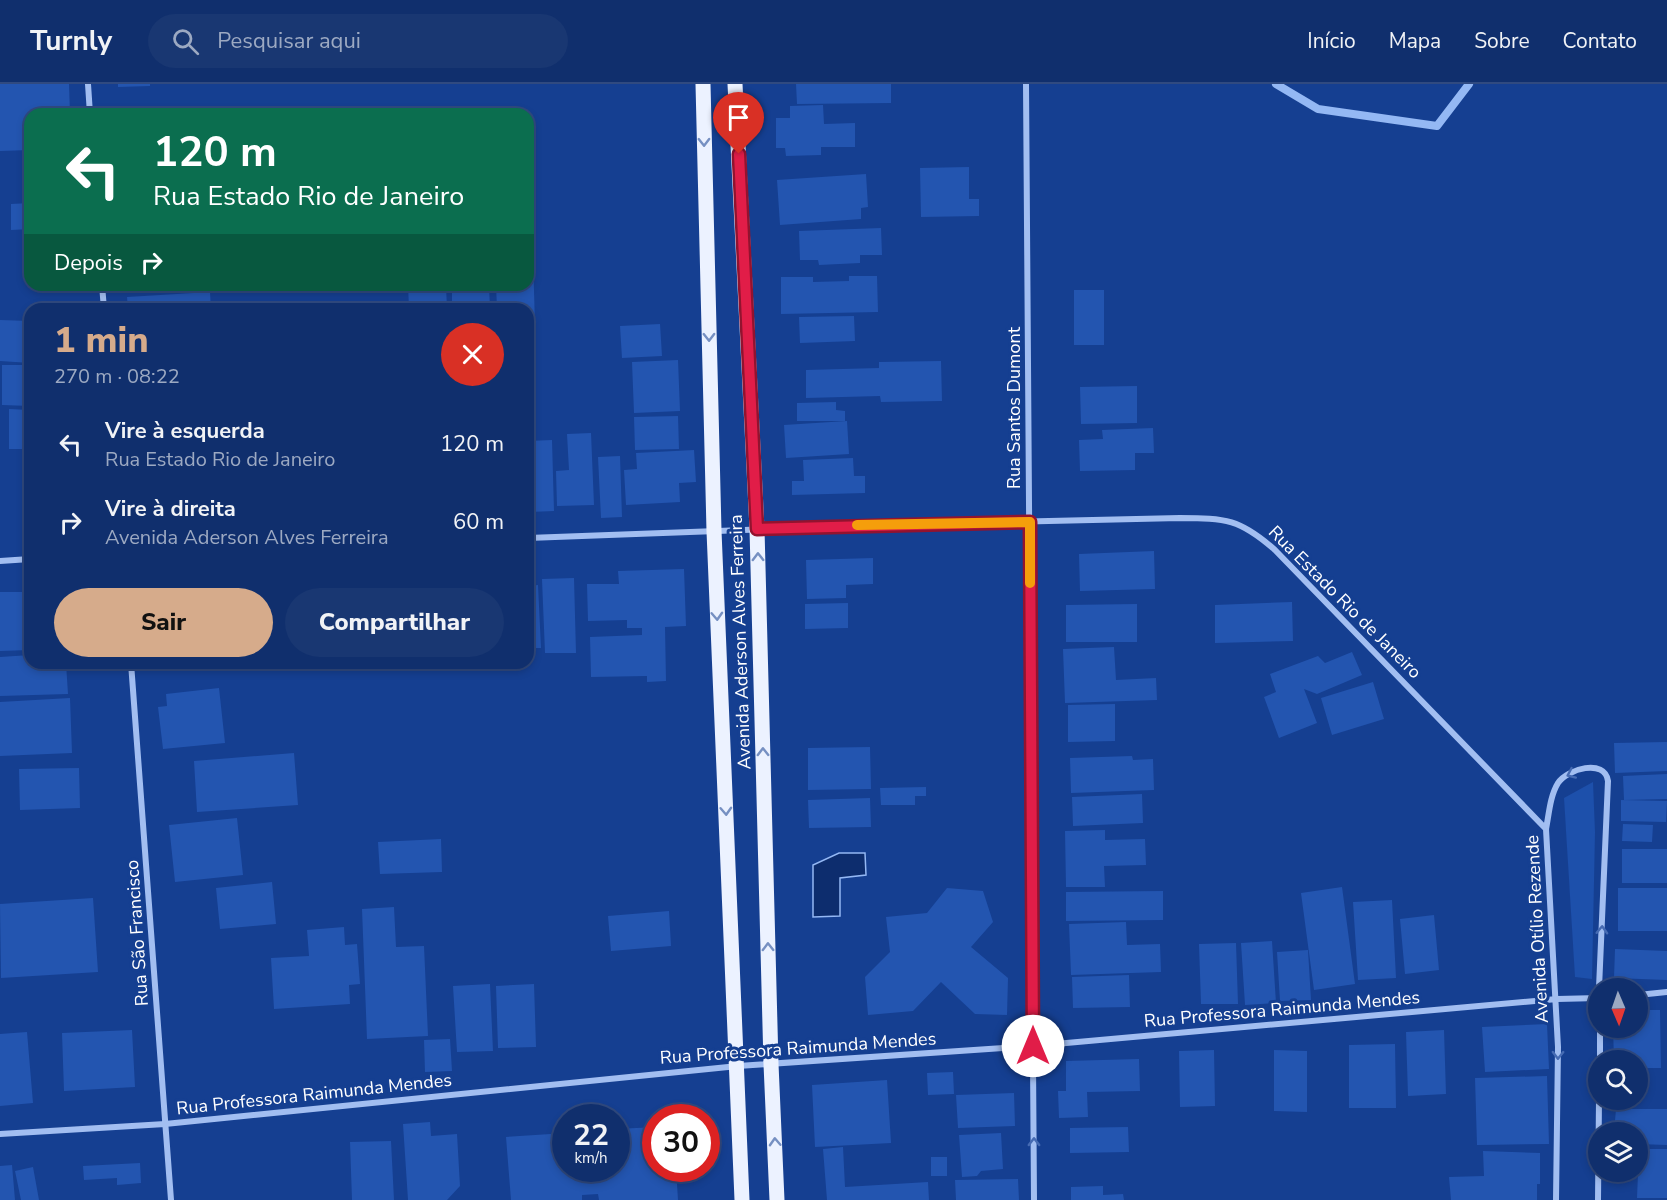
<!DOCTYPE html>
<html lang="pt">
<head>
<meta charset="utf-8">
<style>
  body { margin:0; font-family:"Nunito Sans",sans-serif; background:#193772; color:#f1f3f6; height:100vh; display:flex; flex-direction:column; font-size:22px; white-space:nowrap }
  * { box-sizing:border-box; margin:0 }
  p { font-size:20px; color:#9ca9c2 }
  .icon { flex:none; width:33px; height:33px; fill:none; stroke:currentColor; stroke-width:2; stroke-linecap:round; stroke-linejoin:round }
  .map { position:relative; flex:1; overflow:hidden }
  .side { position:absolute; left:24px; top:219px; width:510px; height:366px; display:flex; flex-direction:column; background:#102f6d; border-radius:18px; box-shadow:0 3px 9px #0003,0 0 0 2px #304a80 }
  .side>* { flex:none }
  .top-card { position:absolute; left:24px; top:24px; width:510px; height:183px; border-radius:18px; box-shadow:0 3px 9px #0003,0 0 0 2px #304a80; background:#0b6e4f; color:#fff; overflow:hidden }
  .needle { width:39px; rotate:178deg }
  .tools { position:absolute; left:1588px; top:894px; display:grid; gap:12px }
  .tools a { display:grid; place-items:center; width:60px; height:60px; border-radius:50%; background:#102f6d; box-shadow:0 3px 9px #0003,0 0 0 2px #304a80; font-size:30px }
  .speed { position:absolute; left:552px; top:1020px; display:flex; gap:12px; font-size:30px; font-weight:700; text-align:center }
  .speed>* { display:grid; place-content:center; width:78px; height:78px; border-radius:50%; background:#102f6d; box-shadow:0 3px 9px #0003,0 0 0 2px #304a80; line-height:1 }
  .speed small { font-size:15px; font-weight:400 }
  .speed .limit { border:9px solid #d22; background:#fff; color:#111 }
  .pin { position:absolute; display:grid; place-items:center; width:51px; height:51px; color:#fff; margin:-62px -26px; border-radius:50% 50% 50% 0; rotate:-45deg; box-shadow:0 0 6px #0007 }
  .pin .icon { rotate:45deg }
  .me { position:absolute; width:66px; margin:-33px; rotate:0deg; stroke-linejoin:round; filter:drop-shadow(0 0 4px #0008) }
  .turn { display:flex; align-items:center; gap:21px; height:126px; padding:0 30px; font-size:27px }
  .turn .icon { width:78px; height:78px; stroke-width:2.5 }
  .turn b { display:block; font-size:42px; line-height:51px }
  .then { display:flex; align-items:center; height:57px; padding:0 30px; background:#0003; gap:12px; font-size:22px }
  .round { display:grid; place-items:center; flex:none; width:63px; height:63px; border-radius:32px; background:#193772 }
  .overview { display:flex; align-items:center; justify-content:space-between; height:102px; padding:0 30px }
  h1 { font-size:36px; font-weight:800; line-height:45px; color:#d6ab8b }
  .action { display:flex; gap:12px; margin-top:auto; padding:12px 30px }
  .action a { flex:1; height:69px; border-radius:36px; background:#d6ab8b; color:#111; font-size:24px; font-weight:800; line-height:69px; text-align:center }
  .action a+a { background:#193772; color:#f1f3f6 }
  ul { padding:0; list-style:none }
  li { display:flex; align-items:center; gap:18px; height:78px; padding:0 30px }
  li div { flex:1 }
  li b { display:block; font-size:22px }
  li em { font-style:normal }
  header { display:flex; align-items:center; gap:36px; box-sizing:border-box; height:84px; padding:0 30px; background:#102f6d; border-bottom:2px solid #304a80 }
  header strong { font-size:28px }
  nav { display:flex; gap:33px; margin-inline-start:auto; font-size:21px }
  .search { width:420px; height:54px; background:#193772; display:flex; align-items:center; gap:15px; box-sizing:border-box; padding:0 21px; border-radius:33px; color:#9ca9c2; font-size:22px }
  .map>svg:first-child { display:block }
  .green { fill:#1d50ab }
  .water { fill:#0d2d6e; stroke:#94b8f4; stroke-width:1.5 }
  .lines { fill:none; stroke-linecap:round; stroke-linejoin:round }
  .stream { stroke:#94b8f4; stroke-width:8 }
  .building { fill:#2355b0 }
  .street { stroke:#a2bef1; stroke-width:6 }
  .primary { stroke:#ecf2ff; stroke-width:15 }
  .oneway { stroke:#7690c2 }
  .oneway2 { stroke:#466bb3 }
  .route-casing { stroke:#92132f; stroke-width:15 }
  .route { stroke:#e11d48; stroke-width:10 }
  .slow { stroke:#f59e0b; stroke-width:10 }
  .labels { text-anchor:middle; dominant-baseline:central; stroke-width:6; stroke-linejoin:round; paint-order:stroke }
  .street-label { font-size:18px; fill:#fff; stroke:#153f91 }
</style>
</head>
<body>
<header>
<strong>Turnly</strong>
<div class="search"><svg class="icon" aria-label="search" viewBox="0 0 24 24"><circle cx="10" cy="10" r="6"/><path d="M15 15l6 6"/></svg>Pesquisar aqui</div>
<nav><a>Início</a><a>Mapa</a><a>Sobre</a><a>Contato</a></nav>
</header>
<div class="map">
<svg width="1667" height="1116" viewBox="0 0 1667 1116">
  <rect width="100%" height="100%" fill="#153f91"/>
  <path class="green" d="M1593,698L1595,748L1592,895L1575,893L1564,714Z"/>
  <path class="water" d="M839,769H865L866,791L840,794V832L813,833V781Z"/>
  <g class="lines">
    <path class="stream" d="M1276,0L1318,25L1437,42L1469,0"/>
  </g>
  <path class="building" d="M0,0H69L70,30H30V66L0,67Z
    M118,0H150V2L118,3Z
    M796,0H891V19L797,20Z
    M823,21L824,40L855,39V63H821V71L786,72L785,64H776V34H790V22Z
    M528,50H531L533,120H528Z
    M969,83V115H979V132L921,133L920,84Z
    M866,90L868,123L861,124V135L780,141L777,96Z
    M30,119V145L11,146V120Z
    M881,144L882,171H860V179L819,181L818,176H800L799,147Z
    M528,172H533L535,241L528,242V225H497L496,201H528Z
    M849,192H877L878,228L781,230V193H813V198L849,197Z
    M131,201H208V205L132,209Z
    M408,201H446L447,225H409Z
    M452,201H489L490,225H452Z
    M1074,206H1104V261H1074Z
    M210,208L211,225H128L127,213Z
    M854,232L855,257L800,259L799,233Z
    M0,236L30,237V279L0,277Z
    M660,240L662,272L622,274L620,242Z
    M678,276L680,327L634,329L632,278Z
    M941,277L942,317L881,318L880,312L806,314V286L879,284V278Z
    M2,281H30V322L2,321Z
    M1137,302V339L1081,340L1080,303Z
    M836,318V326L845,327V337H797V319Z
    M9,325L30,326V365H9Z
    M678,332L679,365L635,366L634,333Z
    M847,337L849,370L786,374L784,341Z
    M1153,344L1154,369H1135V386L1080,387L1079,356L1103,355L1102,346Z
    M591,349L594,421L557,422L556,387L569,386L567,350Z
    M552,356L554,427L530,428L528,357Z
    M694,366L696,398L679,399L680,418L626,421L624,386L637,385L636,369Z
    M620,372L622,433L601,434L598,373Z
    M853,374L854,392H865V409L792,411V397H804L803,376Z
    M1154,467L1155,505L1080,507L1079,470Z
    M873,474V500L846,501V514L807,515L806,476Z
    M684,485L686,542L665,543L666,597L647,598V592L591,593L590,553L642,551V544H627V536L588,537L587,500H619L618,487Z
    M574,494L576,569H545L542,495Z
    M538,501L541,564H528V502Z
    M0,508H30V566L0,567Z
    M1292,518L1293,557L1215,559V521Z
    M848,519V544L805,545V520Z
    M1137,520V558H1066V521Z
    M1114,563L1116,596L1156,594L1157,616L1065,619L1063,565Z
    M1352,568L1362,591L1317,610L1304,605L1317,639L1279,654L1264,613L1276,608L1270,590L1318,572L1325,579Z
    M30,571V579H66L68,610L0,612V573Z
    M295,579H343V583L295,585Z
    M1373,598L1384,635L1332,651L1321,614Z
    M219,604L225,659L163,665L158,623L167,622L166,610Z
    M70,614L72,669L0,672V618Z
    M1115,620V657L1068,658V621Z
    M1667,658V687L1615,689L1614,659Z
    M870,663L871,705L808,706V664Z
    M294,669L298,721L197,728L194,677Z
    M1132,672L1133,676L1153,675L1154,706L1071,709L1070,674Z
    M79,684L80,724L20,726L19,685Z
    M1667,690V715L1624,716L1623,692Z
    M926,703V712H915V721H881L880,704Z
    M1142,710L1143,739L1073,742L1072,713Z
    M870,714L871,743L809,744L808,716Z
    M1621,716L1667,717L1666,738L1621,737Z
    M237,734L243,791L175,798L169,741Z
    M1623,740L1653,741L1652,758L1622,757Z
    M1105,746V756L1145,755L1146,781L1104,782L1105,803H1066L1065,747Z
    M441,755L442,788L380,790L378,758Z
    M1622,765H1667V799H1622Z
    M272,798L276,840L220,845L216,804Z
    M1342,803L1355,900L1314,906L1301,809Z
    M947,804L983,807L993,838L971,863L1008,894L1007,931L975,930L941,898L913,927L868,931L865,893L890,868L886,833L927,829Z
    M1618,804H1667V847H1618Z
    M1163,807V836L1066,837V808Z
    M93,814L98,888L1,894L0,820Z
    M1392,816L1396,894L1358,896L1353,818Z
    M394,823L396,863L424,862L428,952L367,955L362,825Z
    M669,827L671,862L611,867L608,832Z
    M1434,831L1439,886L1405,890L1400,835Z
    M1126,838L1127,861L1160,860L1161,888L1071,891L1069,840Z
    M344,843L345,861L357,860L360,900L349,901L350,920L274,925L271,874L309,872L307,846Z
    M1272,857L1276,919L1245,921L1241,859Z
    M1236,859L1238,920H1201L1199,860Z
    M1615,865L1667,867V896L1614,894Z
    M1308,866L1311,916L1280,917L1277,868Z
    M1129,891L1130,923L1073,924L1072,893Z
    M490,900L493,967L457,968L453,902Z
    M534,900L536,963L498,964L496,902Z
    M1638,926H1660L1661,984H1638V976H1614L1613,944H1638Z
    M1547,940L1549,985L1485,988L1482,943Z
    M132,946L135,1003L64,1007L62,949Z
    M1444,946L1446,1010L1408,1012L1406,948Z
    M27,948L33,1019L0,1022V950Z
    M450,955L452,987L425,988L424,956Z
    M1395,960L1396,1024H1349V961Z
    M1214,966L1215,1022L1180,1023L1179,967Z
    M1274,966L1307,967V1028L1274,1027Z
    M1139,975L1140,1007L1087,1008L1088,1033L1059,1034L1058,1007H1066V977Z
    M953,988L954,1010L928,1011L927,989Z
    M1547,992L1549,1060L1477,1061L1475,994Z
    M887,996L891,1059L815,1063L812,1001Z
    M1014,1009L1015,1042L958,1044L956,1011Z
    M1616,1025H1667V1061L1638,1060V1048H1614Z
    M430,1038L431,1052L457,1050L460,1102L447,1116H408L403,1040Z
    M656,1043V1084H676L678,1116H599L598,1110L582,1111V1116H511L506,1053L566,1049V1084H616V1045Z
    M1128,1043L1129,1068L1070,1069V1044Z
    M1001,1049L1003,1085L981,1087L977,1092L962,1093L959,1051Z
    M391,1057L394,1116H352L350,1058Z
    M843,1063L845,1103L928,1098L929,1116H827L823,1065Z
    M1639,1065H1667V1114H1637Z
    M1483,1067L1540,1069V1100H1537V1116H1451L1449,1093L1484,1092Z
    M931,1073H947V1092H931Z
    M140,1079L141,1099L117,1101V1094L84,1096L83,1082Z
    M12,1081L15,1116H0V1082Z
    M33,1083L39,1116H21L15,1087Z
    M1018,1095L1019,1116H956L955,1096Z
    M1103,1102V1111L1123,1110L1124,1116H1071V1103Z"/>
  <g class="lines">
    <path class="street" d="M88,0L90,30
      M1026,0L1034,1116
      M102,201L104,225
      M528,454L877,441L1180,434C1226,434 1240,435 1275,466L1546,745
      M0,477L30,475
      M131,579L171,1116
      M1638,911L1667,908
      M1600,944V976
      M0,1050L165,1040L738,982L1033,962L1557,915L1599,914
      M1556,1116L1558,963L1546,745C1549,730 1550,712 1558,699C1567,685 1605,674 1608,697L1599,904
      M1598,1116L1599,1016"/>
    <path class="primary" d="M703,0L714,447L742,1116
      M735,0L757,445L771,980L777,1116"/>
  </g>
  <defs><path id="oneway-chevron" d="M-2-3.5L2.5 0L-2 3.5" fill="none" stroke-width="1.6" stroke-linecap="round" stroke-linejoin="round" transform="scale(1.5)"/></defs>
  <g class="oneway">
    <use href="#oneway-chevron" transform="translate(704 58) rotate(89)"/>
    <use href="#oneway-chevron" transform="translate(709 253) rotate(89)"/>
    <use href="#oneway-chevron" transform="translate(758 473) rotate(-91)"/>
    <use href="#oneway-chevron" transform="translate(717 532) rotate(87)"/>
    <use href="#oneway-chevron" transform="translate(763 668) rotate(-91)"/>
    <use href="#oneway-chevron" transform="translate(726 727) rotate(87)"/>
    <use href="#oneway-chevron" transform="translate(768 863) rotate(-91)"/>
    <use href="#oneway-chevron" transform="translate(775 1058) rotate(-93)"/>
  </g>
  <g class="oneway2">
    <use href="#oneway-chevron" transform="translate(1571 690) rotate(156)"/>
    <use href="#oneway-chevron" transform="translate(1602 846) rotate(-88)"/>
    <use href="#oneway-chevron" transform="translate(1558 971) rotate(91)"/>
    <use href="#oneway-chevron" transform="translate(1034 1058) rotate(-90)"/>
  </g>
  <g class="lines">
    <defs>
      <path id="route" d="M739,70L757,445L1030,438L1033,962"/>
    </defs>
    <use href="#route" class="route-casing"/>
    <use href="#route" class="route"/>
    <path class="slow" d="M857,441L1030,438V499"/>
  </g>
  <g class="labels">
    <g class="street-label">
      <text transform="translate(1014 324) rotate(-90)">Rua Santos Dumont</text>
      <text transform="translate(1345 518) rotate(45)">Rua Estado Rio de Janeiro</text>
      <text transform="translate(740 558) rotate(-92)">Avenida Aderson Alves Ferreira</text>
      <text transform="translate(1537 845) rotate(-93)">Avenida Otílio Rezende</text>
      <text transform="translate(137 849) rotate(-94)">Rua São Francisco</text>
      <text transform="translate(1282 925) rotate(-5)">Rua Professora Raimunda Mendes</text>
      <text transform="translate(798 964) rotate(-4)">Rua Professora Raimunda Mendes</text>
      <text transform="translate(314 1010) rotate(-6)">Rua Professora Raimunda Mendes</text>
    </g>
  </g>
</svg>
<div class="tools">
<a><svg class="needle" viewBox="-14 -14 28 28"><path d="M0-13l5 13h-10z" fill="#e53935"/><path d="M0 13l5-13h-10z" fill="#9ca9c2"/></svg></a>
<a><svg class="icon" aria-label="search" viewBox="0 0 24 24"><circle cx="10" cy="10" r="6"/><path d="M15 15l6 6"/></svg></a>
<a><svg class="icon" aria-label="layers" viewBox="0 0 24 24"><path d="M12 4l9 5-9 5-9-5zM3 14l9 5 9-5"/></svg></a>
</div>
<div class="speed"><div>22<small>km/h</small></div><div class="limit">30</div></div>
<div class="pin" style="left:739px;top:70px;background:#d93025"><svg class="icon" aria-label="arrive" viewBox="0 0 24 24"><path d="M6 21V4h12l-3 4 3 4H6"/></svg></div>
<svg class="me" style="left:1033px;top:962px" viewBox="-20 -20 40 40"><circle r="19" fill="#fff"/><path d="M0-13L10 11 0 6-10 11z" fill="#e11d48"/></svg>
<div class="top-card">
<div class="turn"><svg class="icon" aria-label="left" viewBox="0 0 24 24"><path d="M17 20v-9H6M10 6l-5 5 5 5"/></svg><div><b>120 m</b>Rua Estado Rio de Janeiro</div></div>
<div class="then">Depois<svg class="icon" aria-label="right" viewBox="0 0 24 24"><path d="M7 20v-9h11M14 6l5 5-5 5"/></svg></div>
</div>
<section class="side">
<div class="overview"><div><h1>1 min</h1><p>270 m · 08:22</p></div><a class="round" style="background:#d93025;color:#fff"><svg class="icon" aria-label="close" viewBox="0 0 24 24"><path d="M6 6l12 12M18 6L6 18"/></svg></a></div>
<ul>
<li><svg class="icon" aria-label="left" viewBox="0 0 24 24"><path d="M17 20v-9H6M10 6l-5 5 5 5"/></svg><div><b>Vire à esquerda</b><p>Rua Estado Rio de Janeiro</p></div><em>120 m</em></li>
<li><svg class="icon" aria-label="right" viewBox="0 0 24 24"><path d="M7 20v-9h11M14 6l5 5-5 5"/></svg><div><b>Vire à direita</b><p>Avenida Aderson Alves Ferreira</p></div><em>60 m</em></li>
</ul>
<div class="action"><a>Sair</a><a>Compartilhar</a></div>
</section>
</div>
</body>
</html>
